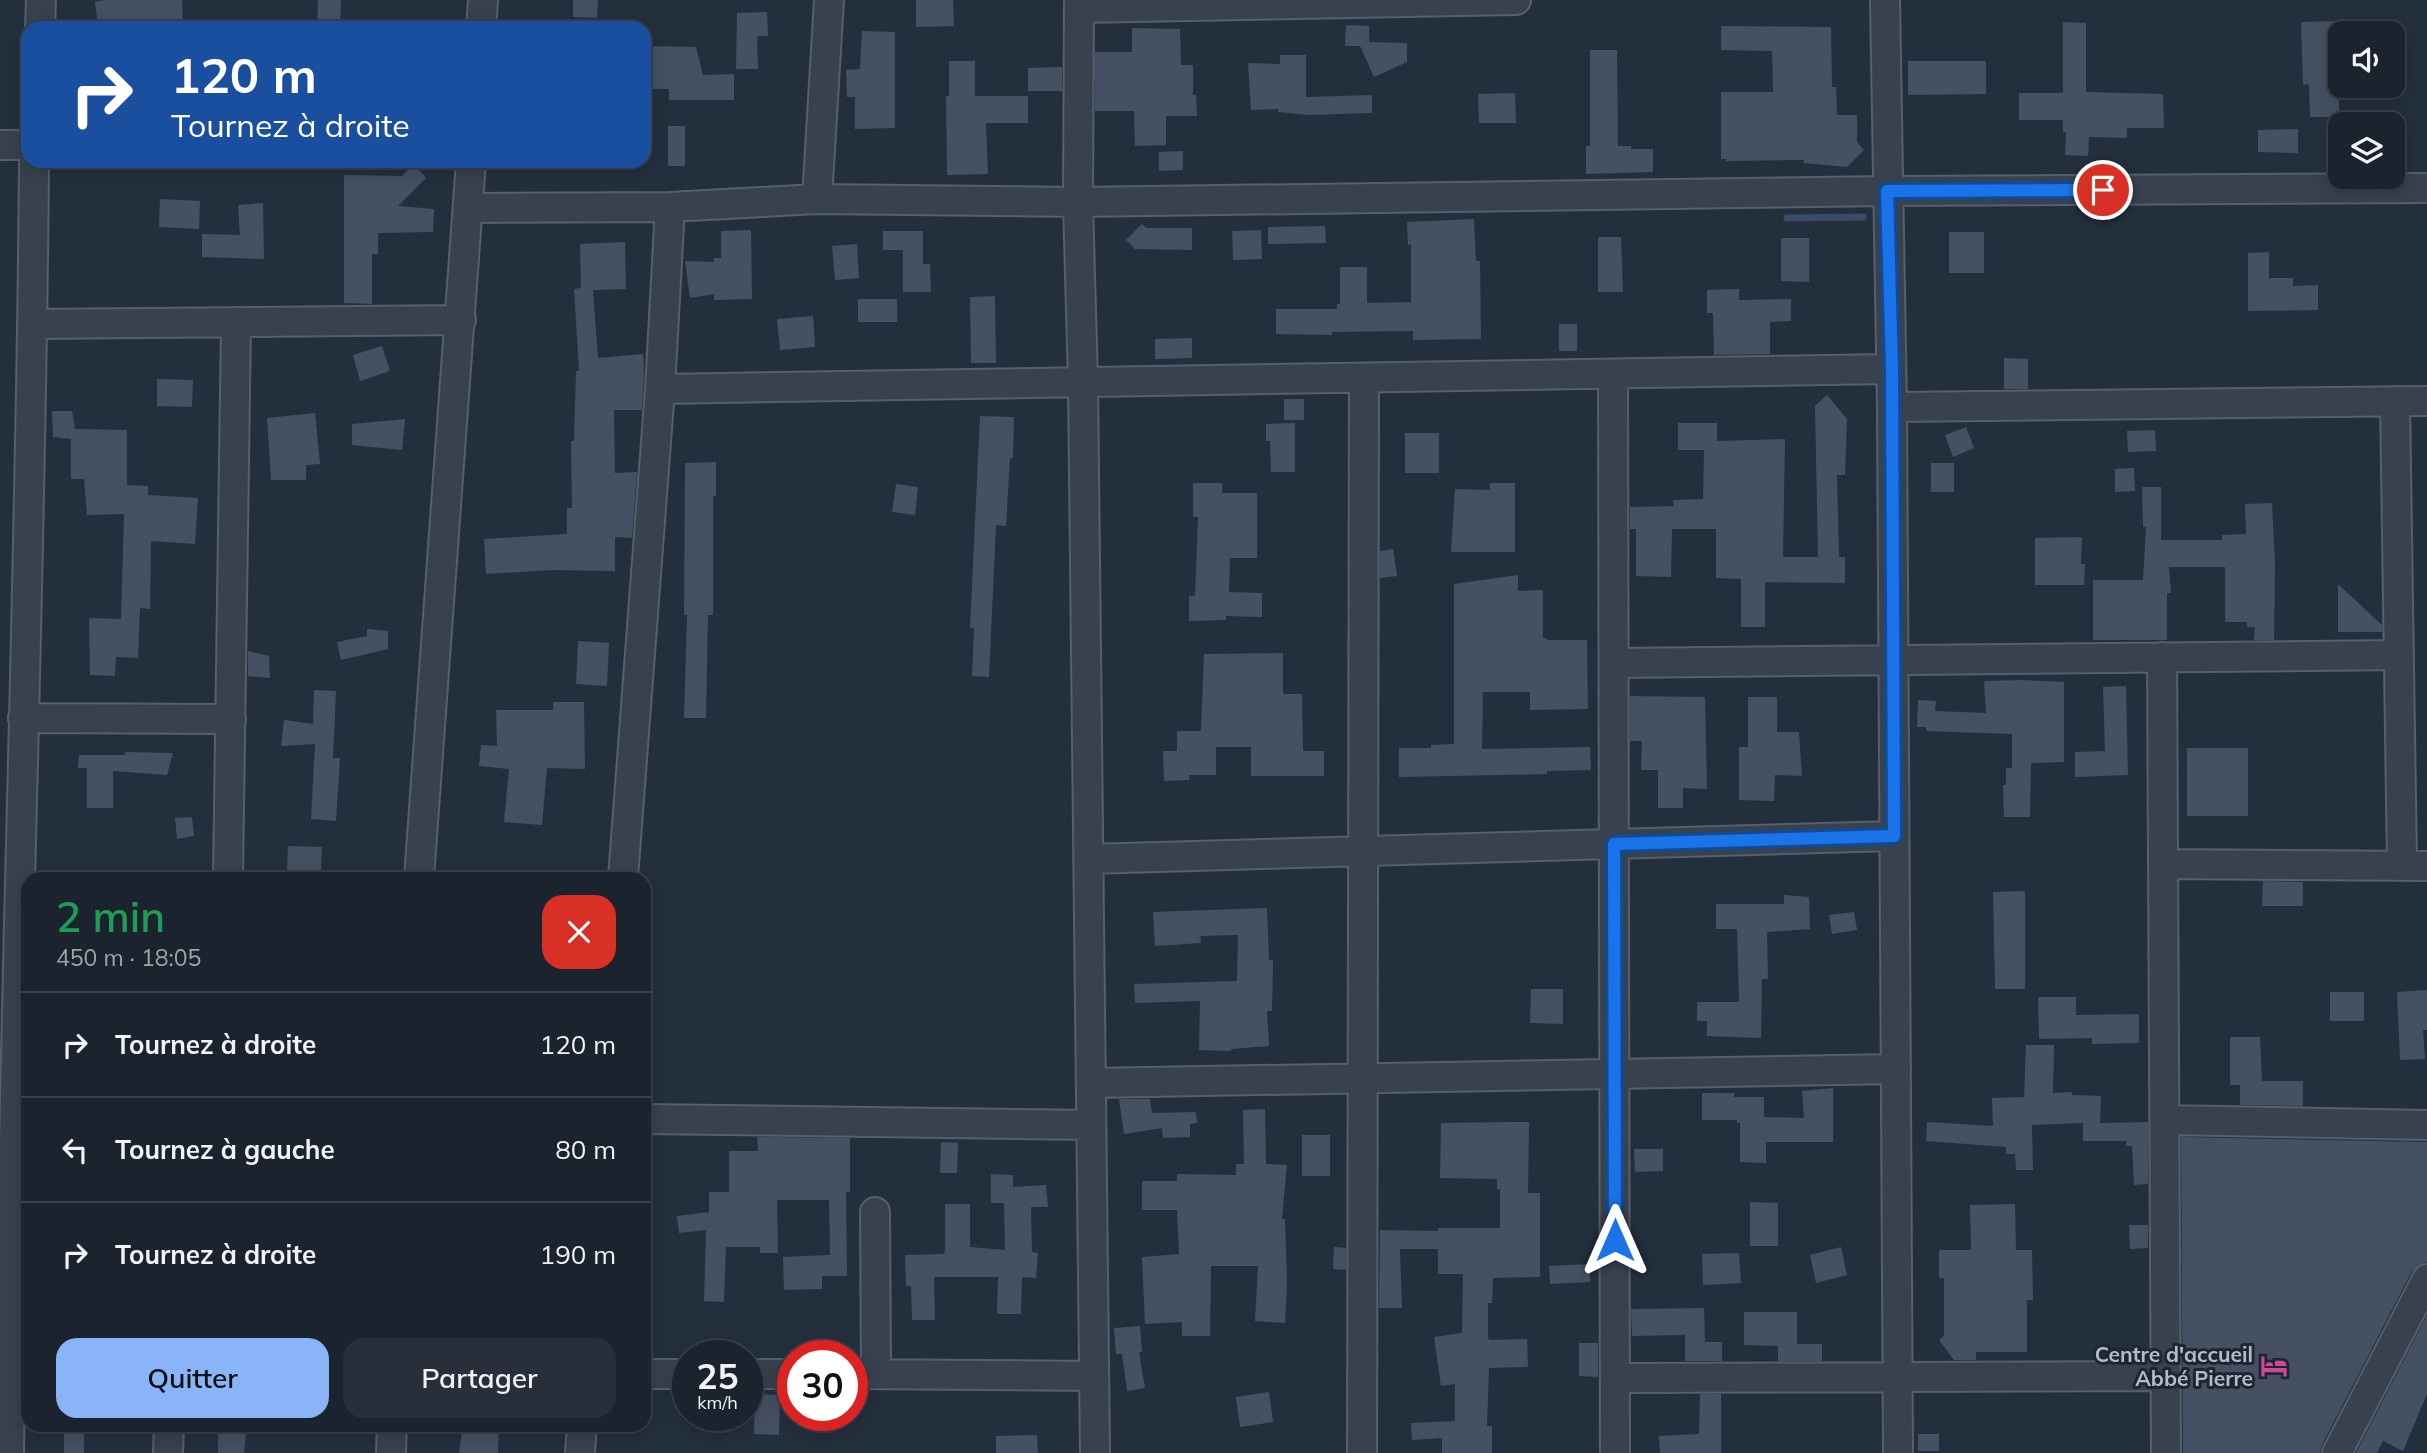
<!DOCTYPE html>
<html lang="fr">
<head>
<meta charset="utf-8">
<style>
  body { margin:0; font-family:Mulish,sans-serif; background:#282f3a; color:#f1f3f6; height:100vh; display:flex; flex-direction:column; font-size:26px; white-space:nowrap }
  * { box-sizing:border-box; margin:0 }
  p { font-size:23px; color:#a0a4aa }
  .icon { flex:none; width:38px; height:38px; fill:none; stroke:currentColor; stroke-width:2; stroke-linecap:round; stroke-linejoin:round }
  .map { position:relative; flex:1; overflow:hidden }
  .sheet { position:absolute; left:21px; top:872px; width:630px; height:560px; display:flex; flex-direction:column; background:#1b232e; border-radius:21px; box-shadow:0 4px 18px #0003,0 0 0 2px #39404a }
  .sheet>* { flex:none }
  .top-card { position:absolute; left:21px; top:21px; width:630px; height:147px; border-radius:21px; box-shadow:0 4px 18px #0003,0 0 0 2px #39404a; background:#1a4fa0; color:#fff; overflow:hidden }
  .fabs { position:absolute; left:2328px; top:21px; display:grid; gap:14px }
  .fabs a { display:grid; place-items:center; width:77px; height:77px; border-radius:14px; background:#1b232e; box-shadow:0 4px 18px #0003,0 0 0 2px #39404a; font-size:35px }
  .speed { position:absolute; left:672px; top:1340px; display:flex; gap:14px; font-size:35px; font-weight:700; text-align:center }
  .speed>* { display:grid; place-content:center; width:91px; height:91px; border-radius:50%; background:#1b232e; box-shadow:0 4px 18px #0003,0 0 0 2px #39404a; line-height:1 }
  .speed small { font-size:18px; font-weight:400 }
  .speed .limit { border:10px solid #d22; background:#fff; color:#111 }
  .pin { position:absolute; display:grid; place-items:center; width:60px; height:60px; color:#fff; margin:-30px; border:4px solid #fff; border-radius:50%; box-shadow:0 2px 7px #0007 }
  .me { position:absolute; width:77px; margin:-38px; rotate:0deg; stroke-linejoin:round; filter:drop-shadow(0 0 5px #0008) }
  .turn { display:flex; align-items:center; gap:24px; height:147px; padding:0 35px; font-size:32px }
  .turn .icon { width:91px; height:91px; stroke-width:2.5 }
  .turn b { display:block; font-size:49px; line-height:60px }
  .round { display:grid; place-items:center; flex:none; width:74px; height:74px; border-radius:21px; background:#282f3a }
  .overview { display:flex; align-items:center; justify-content:space-between; height:119px; padding:0 35px }
  h1 { font-size:42px; font-weight:600; line-height:52px; color:#1e9e55 }
  .primary-button { display:flex; gap:14px; margin-top:auto; padding:14px 35px }
  .primary-button a { flex:1; height:80px; border-radius:21px; background:#8ab4f8; color:#111; font-size:28px; font-weight:600; line-height:80px; text-align:center }
  .primary-button a+a { background:#282f3a; color:#f1f3f6 }
  ul { padding:0; list-style:none }
  li { display:flex; align-items:center; gap:21px; height:105px; padding:0 35px; border-top:2px solid #39404a }
  li div { flex:1 }
  li b { display:block; font-size:26px }
  li em { font-style:normal }
  .map>svg:first-child { display:block }
  .lines { fill:none; stroke-linecap:round; stroke-linejoin:round }
  .stream { stroke:#394c67; stroke-width:7 }
  .building { fill:#455162 }
  .minor-casing { stroke:#565f6c; stroke-width:32 }
  .minor { stroke:#38414e; stroke-width:28 }
  .route-casing { stroke:#114b97; stroke-width:18 }
  .route { stroke:#1a73e8; stroke-width:12 }
  .labels { text-anchor:middle; dominant-baseline:central; stroke-width:6; stroke-linejoin:round; paint-order:stroke }
  .poi-label { font-size:21px; font-weight:bold; fill:#b4bcc9; stroke:#1d2633; text-anchor:end }
</style>
</head>
<body>
<div class="map">
<svg width="2427" height="1453" viewBox="0 0 2427 1453">
  <rect width="100%" height="100%" fill="#242f3e"/>
  <g class="lines">
    <path class="stream" d="M1787,218L1863,217"/>
  </g>
  <path class="building" d="M104,0H182L183,28H98L95,2Z
    M318,0H341L340,28H317Z
    M573,0H598L597,18L573,17Z
    M916,0H953L954,26L916,27Z
    M767,12L768,36H757L758,69H736L737,13Z
    M2339,21V117H2310L2309,84L2303,85L2301,22Z
    M2063,22L2086,23V92L2163,94L2164,128H2127V138L2089,137L2088,156L2065,155L2066,132H2063V120H2019V93H2063Z
    M1346,25L1369,26V42L1407,43V62L1374,77L1360,46H1345Z
    M1721,26L1831,27L1832,87H1836L1837,115H1857V142L1864,150L1847,167L1803,163L1804,160L1726,161V159H1721V92H1773L1772,51L1721,50Z
    M1132,28L1180,29L1181,65H1193V95H1196L1197,116H1166V145L1135,146L1134,111H1095V52H1132Z
    M862,31L895,32V128L855,129V97H847L846,70L860,69Z
    M644,46L696,47L703,75L734,74V100H669V89H644Z
    M1590,50H1617L1618,146H1631V149H1653V172L1586,174V146H1590Z
    M1280,55H1306V97L1372,95V113L1309,115L1278,112V109L1251,110L1248,63L1280,64Z
    M949,61H975V96H1028V123H986L988,174L947,175L946,96H949Z
    M1908,61H1986V94L1908,95Z
    M1062,67V91H1028V68Z
    M1515,93L1516,123H1479L1478,94Z
    M668,126H685V166H668Z
    M2298,129V153L2258,152V130Z
    M1183,151V170L1159,171V152Z
    M414,164L426,178L398,206L434,209L433,232L378,233V254H372V304L344,303V175L402,176Z
    M160,199L200,201L199,229L159,227Z
    M263,203L264,259L202,257V234L240,235L238,205Z
    M1474,219L1476,261H1480L1481,339L1413,340V331L1332,332V335L1276,334V309H1337V304H1340V267H1367V303L1411,302V244L1408,245L1407,222Z
    M1142,224L1146,228H1192V250L1135,249L1126,240Z
    M1325,226L1326,243L1268,244V227Z
    M751,230L752,299L714,300V294L690,298L685,261L714,262V258H721V231Z
    M1261,230L1262,259L1233,260L1232,231Z
    M883,231H923V264H930L931,292H903V250H883Z
    M1949,232H1984V273H1949Z
    M1598,237H1621L1623,292H1598Z
    M1781,238H1809V282L1781,281Z
    M625,242L626,289L593,290L598,358L643,354L644,371L642,410H614V415L615,473L637,472L632,538L615,537V571L553,570L486,574L484,539L567,534V508H572L571,441H574L576,371H579L574,289L581,288L580,244Z
    M857,244L859,278L835,280L832,246Z
    M2269,252V278H2293V286L2318,285V310L2248,311V253Z
    M1739,289V300L1791,299V321L1770,322V354L1714,355L1713,313H1707V290Z
    M995,296L996,363H971L970,297Z
    M858,299H897V322H858Z
    M813,316L815,347L780,350L777,319Z
    M1559,324H1577V351H1559Z
    M1192,338V358L1155,359V339Z
    M382,346L390,371L360,381L353,355Z
    M2004,358L2028,359V389H2004Z
    M157,379L193,380L192,407L157,406Z
    M1827,395L1847,419L1845,475H1837L1839,557H1845V583L1765,582V627H1741V579L1716,578V529H1672L1671,577L1636,576V529H1630V507L1674,506L1673,500L1703,499L1704,450H1678V423H1717V441L1785,439L1783,557H1818L1815,406Z
    M1284,399H1304V420H1284Z
    M52,411H72L75,429L127,430V485L148,486V495L198,498L195,544L151,541L150,609L140,608L138,658L116,657L115,676L90,675L89,618L121,619L124,514L87,515L84,479H71V439L53,437Z
    M315,413L320,464L306,465V480H271L267,418Z
    M980,416L1014,417L1013,458H1010L1006,526L996,525L989,677L972,676L974,628H970Z
    M405,419L402,450L352,445V424Z
    M1295,423V472H1271L1270,441H1266V424Z
    M1966,427L1974,448L1953,457L1945,435Z
    M2155,430L2156,451L2128,452L2127,431Z
    M1405,433H1439V473H1405Z
    M716,462V496H713V615H708L706,718H684L687,615H684L685,463Z
    M1931,463H1954V492H1931Z
    M2134,468L2135,491L2115,492V469Z
    M1193,483H1222V493H1257V558H1230L1229,592L1262,593V617L1226,616V620L1189,621V596H1195L1198,517H1193Z
    M1490,483H1515V552H1451L1455,489L1490,490Z
    M896,484L918,487L915,515L892,512Z
    M2142,487H2161V540H2222V535L2246,534L2245,504L2272,503L2275,564L2274,640H2254L2255,627H2247V622H2225V567H2169L2171,593H2167V640H2093V580H2143L2146,527H2143Z
    M2082,537L2081,564H2085L2084,585H2035V538Z
    M1393,549L1397,576L1380,578V551Z
    M1518,575V591L1543,590V638H1547V640H1587L1588,709L1530,710V692H1483L1482,749L1590,747L1591,770L1547,771V774L1399,777V748H1431V745L1454,744V584Z
    M2338,584L2382,625V632H2338Z
    M367,629L388,631V649L341,660L337,642L367,636Z
    M578,641L609,643L607,686L576,684Z
    M248,651L269,656L270,678L248,676Z
    M1283,653V694H1302L1303,751H1324V776H1251V747H1216V775H1189V780L1164,781L1163,751H1177V731H1201L1204,654Z
    M2023,680L2064,682V762L2031,763L2030,817H2004L2003,785H2006V768H2012V734L1926,731V727H1917L1918,700L1936,701L1935,711L1986,713L1984,681Z
    M2126,686L2128,775L2075,777V752L2105,751L2103,687Z
    M314,690L336,691L333,758H340L336,821L311,819L315,744L281,746L284,720L313,724Z
    M1630,696L1705,697L1707,789L1683,788V808H1658V770H1641L1642,741H1630Z
    M1748,697H1777V732H1799L1802,776L1775,775L1774,801L1739,800V747H1748Z
    M553,702H584L585,769L547,768L542,825L504,822L509,769L479,766L481,745L497,746L496,710H553Z
    M2187,748H2248V816H2187Z
    M125,752L173,753L167,775L113,771V808H87V768H78L79,755H125Z
    M192,817L194,836L177,839L175,818Z
    M288,846L322,847L321,871L287,870Z
    M2263,881L2303,882V906H2262Z
    M2025,891V989H1995L1993,892Z
    M1784,895L1809,897L1810,929L1767,932L1768,979H1762L1761,1038L1707,1036V1021H1697V1002H1739L1737,929H1716V904H1784Z
    M1267,908L1269,960H1273L1272,1011H1267L1269,1046L1231,1049V1051L1199,1050L1200,1001L1135,1003L1134,984L1237,981L1238,935L1200,936L1201,943L1155,946L1153,912Z
    M1854,912L1857,930L1832,934L1829,915Z
    M1531,989H1563V1024L1530,1023Z
    M2427,990V1030H2423L2425,1059L2400,1060L2397,992Z
    M2330,992H2364V1021H2330Z
    M2038,997H2076V1015L2139,1014V1043L2092,1044V1038L2039,1039Z
    M2230,1037H2260L2262,1081H2303V1106L2240,1105V1085H2230Z
    M2026,1045H2054L2053,1093L2072,1092V1095L2101,1096L2100,1123L2148,1122V1184L2134,1185L2132,1146H2126V1141H2083V1123L2032,1125L2033,1170H2016L2015,1154H2006V1147L1926,1141L1927,1122L1993,1126L1992,1098L2024,1097Z
    M1833,1088V1142H1766V1163L1740,1162V1123H1737V1120H1702V1093H1734V1097H1764V1117L1804,1118L1802,1091Z
    M1119,1099H1150L1152,1113L1196,1112L1197,1123L1190,1124V1137L1163,1138L1162,1128L1124,1134Z
    M1265,1109L1266,1164L1287,1165L1282,1219H1285L1287,1281L1285,1323L1255,1321L1258,1266H1211L1210,1336H1182V1322L1145,1324L1142,1257L1179,1254L1177,1210H1142V1181H1177V1174L1236,1175V1164H1244L1243,1110Z
    M1509,1122H1529L1528,1193H1540V1277L1493,1278L1492,1303H1488V1337L1489,1340L1527,1339L1528,1367L1489,1368L1487,1426H1492V1453H1442V1438L1412,1440L1411,1423L1455,1421V1384L1441,1386L1434,1337L1462,1333L1463,1274H1438V1249H1400L1402,1308H1379L1380,1230L1438,1231V1228H1500V1189H1497V1179L1440,1178L1441,1123Z
    M1302,1135H1330V1176H1302Z
    M757,1137L850,1138V1192H846L847,1276H822V1289L784,1290L783,1257L830,1255L829,1200H777L778,1253H760V1247H726L724,1302L704,1301L706,1230L679,1233L677,1216L709,1212V1192H729V1151H758Z
    M2181,1137L2427,1142V1262L2419,1265L2412,1271L2322,1445L2320,1453H2183Z
    M941,1142L958,1143L957,1173H940Z
    M1634,1149H1663V1171L1635,1172Z
    M991,1174L1013,1175V1187L1046,1185L1048,1207H1031L1032,1252L1038,1253L1036,1278L1022,1277L1021,1314H997L998,1277H934L935,1320H912L911,1286H906L905,1255L943,1254L945,1251V1204H970V1247L1005,1250L1004,1203H991Z
    M1750,1202L1778,1203V1246H1750Z
    M2015,1204L2016,1250H2032L2033,1300H2027V1352H1976V1360H1954L1939,1340L1944,1336V1278H1939V1250H1971L1970,1205Z
    M2129,1225H2148V1248L2130,1249Z
    M1334,1247L1346,1248V1270L1333,1269Z
    M1841,1247L1847,1275L1816,1283L1810,1255Z
    M1739,1253L1741,1283L1703,1285L1702,1254Z
    M1590,1264V1282L1550,1284L1549,1266Z
    M1704,1308L1705,1342H1722V1361H1685V1335L1632,1336L1631,1309Z
    M1744,1312H1797V1344H1822V1361H1778V1346L1744,1345Z
    M2427,1315V1394L2403,1451L2383,1441L2377,1453H2356Z
    M1140,1326L1142,1352H1139L1145,1388L1127,1391L1122,1354H1116L1114,1328Z
    M1579,1343H1598V1377L1579,1376Z
    M1269,1392L1273,1422L1240,1427L1236,1397Z
    M755,1394L780,1395L779,1435L754,1434Z
    M1700,1394H1721V1453H1660L1659,1436L1699,1434Z
    M218,1424H247L244,1453H218Z
    M463,1424H499L498,1453H459Z
    M64,1433H84V1453H64Z
    M1918,1434H1939V1451H1918Z
    M1037,1435L1038,1453H996V1436Z"/>
  <g class="lines">
    <defs>
      <path id="minor" d="M1079,0L1078,202L1083,383L1095,1453
        M1885,0L1892,407L1898,1453
        M1079,8L1516,0
        M40,28L41,0
        M481,28L483,0
        M0,145H28
        M817,199L829,0
        M470,208L670,207L817,199L1078,202L1887,191L2427,188
        M33,324L461,320
        M1613,374L1615,1453
        M660,389L1891,369
        M2395,401L2402,865
        M1892,407L2427,401
        M2162,657L2166,1453
        M1614,663L2399,655
        M23,718L231,719
        M1088,859L1894,836
        M2163,864L2427,866
        M228,878L236,322
        M419,878L471,161
        M623,878L660,389L670,207
        M1091,1083L1896,1069
        M644,1119L1091,1125
        M2165,1120L2427,1125
        M875,1212L876,1374
        M644,1374H688
        M747,1374H793
        M852,1374L1094,1376
        M1615,1378L2166,1376
        M9,1453C13,1022 31,592 34,161
        M168,1453L169,1424
        M391,1453L392,1424
        M580,1453L582,1424
        M1362,1453L1364,378
        M2337,1453L2427,1279"/>
    </defs>
    <use href="#minor" class="minor-casing"/>
    <use href="#minor" class="minor"/>
  </g>
  <g class="lines">
    <defs>
      <path id="route" d="M1615,1240L1614,844L1894,836L1892,369L1887,191L2103,190"/>
    </defs>
    <use href="#route" class="route-casing"/>
    <use href="#route" class="route"/>
  </g>
  <defs>
    <symbol id="hotel-bare" viewBox="-9 -9 18 18"><path d="M-6-4.5h1.5V1H6V5H4.5V3h-9V5H-6ZM-4 0a1.8 1.8 0 1 1 3.6 0ZM.5 0V-2.5h3Q6-2.5 6 0Z" fill="#d1479c" stroke="#1d2633" stroke-width="2.5" paint-order="stroke"/></symbol>
  </defs>
  <g fill-rule="evenodd">
    <use href="#hotel-bare" x="2255" y="1347" width="38" height="38"/>
  </g>
  <g class="labels">
    <g class="poi-label">
      <text x="2253" y="1354">Centre d'accueil<tspan x="2253" dy="24">Abbé Pierre</tspan></text>
    </g>
  </g>
</svg>
<div class="fabs">
<a><svg class="icon" aria-label="sound" viewBox="0 0 24 24"><path d="M4 9h4l5-4v14l-5-4H4zM17 9q2 3 0 6"/></svg></a>
<a><svg class="icon" aria-label="layers" viewBox="0 0 24 24"><path d="M12 4l9 5-9 5-9-5zM3 14l9 5 9-5"/></svg></a>
</div>
<div class="speed"><div>25<small>km/h</small></div><div class="limit">30</div></div>
<div class="pin" style="left:2103px;top:190px;background:#d93025"><svg class="icon" aria-label="arrive" viewBox="0 0 24 24"><path d="M6 21V4h12l-3 4 3 4H6"/></svg></div>
<svg class="me" style="left:1615px;top:1240px" viewBox="-20 -20 40 40"><path d="M0-17L14 15 0 8-14 15z" fill="#1a73e8" stroke="#fff" stroke-width="4"/></svg>
<div class="top-card">
<div class="turn"><svg class="icon" aria-label="right" viewBox="0 0 24 24"><path d="M7 20v-9h11M14 6l5 5-5 5"/></svg><div><b>120 m</b>Tournez à droite</div></div>
</div>
<section class="sheet">
<div class="overview"><div><h1>2 min</h1><p>450 m · 18:05</p></div><a class="round" style="background:#d93025;color:#fff"><svg class="icon" aria-label="close" viewBox="0 0 24 24"><path d="M6 6l12 12M18 6L6 18"/></svg></a></div>
<ul>
<li><svg class="icon" aria-label="right" viewBox="0 0 24 24"><path d="M7 20v-9h11M14 6l5 5-5 5"/></svg><div><b>Tournez à droite</b></div><em>120 m</em></li>
<li><svg class="icon" aria-label="left" viewBox="0 0 24 24"><path d="M17 20v-9H6M10 6l-5 5 5 5"/></svg><div><b>Tournez à gauche</b></div><em>80 m</em></li>
<li><svg class="icon" aria-label="right" viewBox="0 0 24 24"><path d="M7 20v-9h11M14 6l5 5-5 5"/></svg><div><b>Tournez à droite</b></div><em>190 m</em></li>
</ul>
<div class="primary-button"><a>Quitter</a><a>Partager</a></div>
</section>
</div>
</body>
</html>
